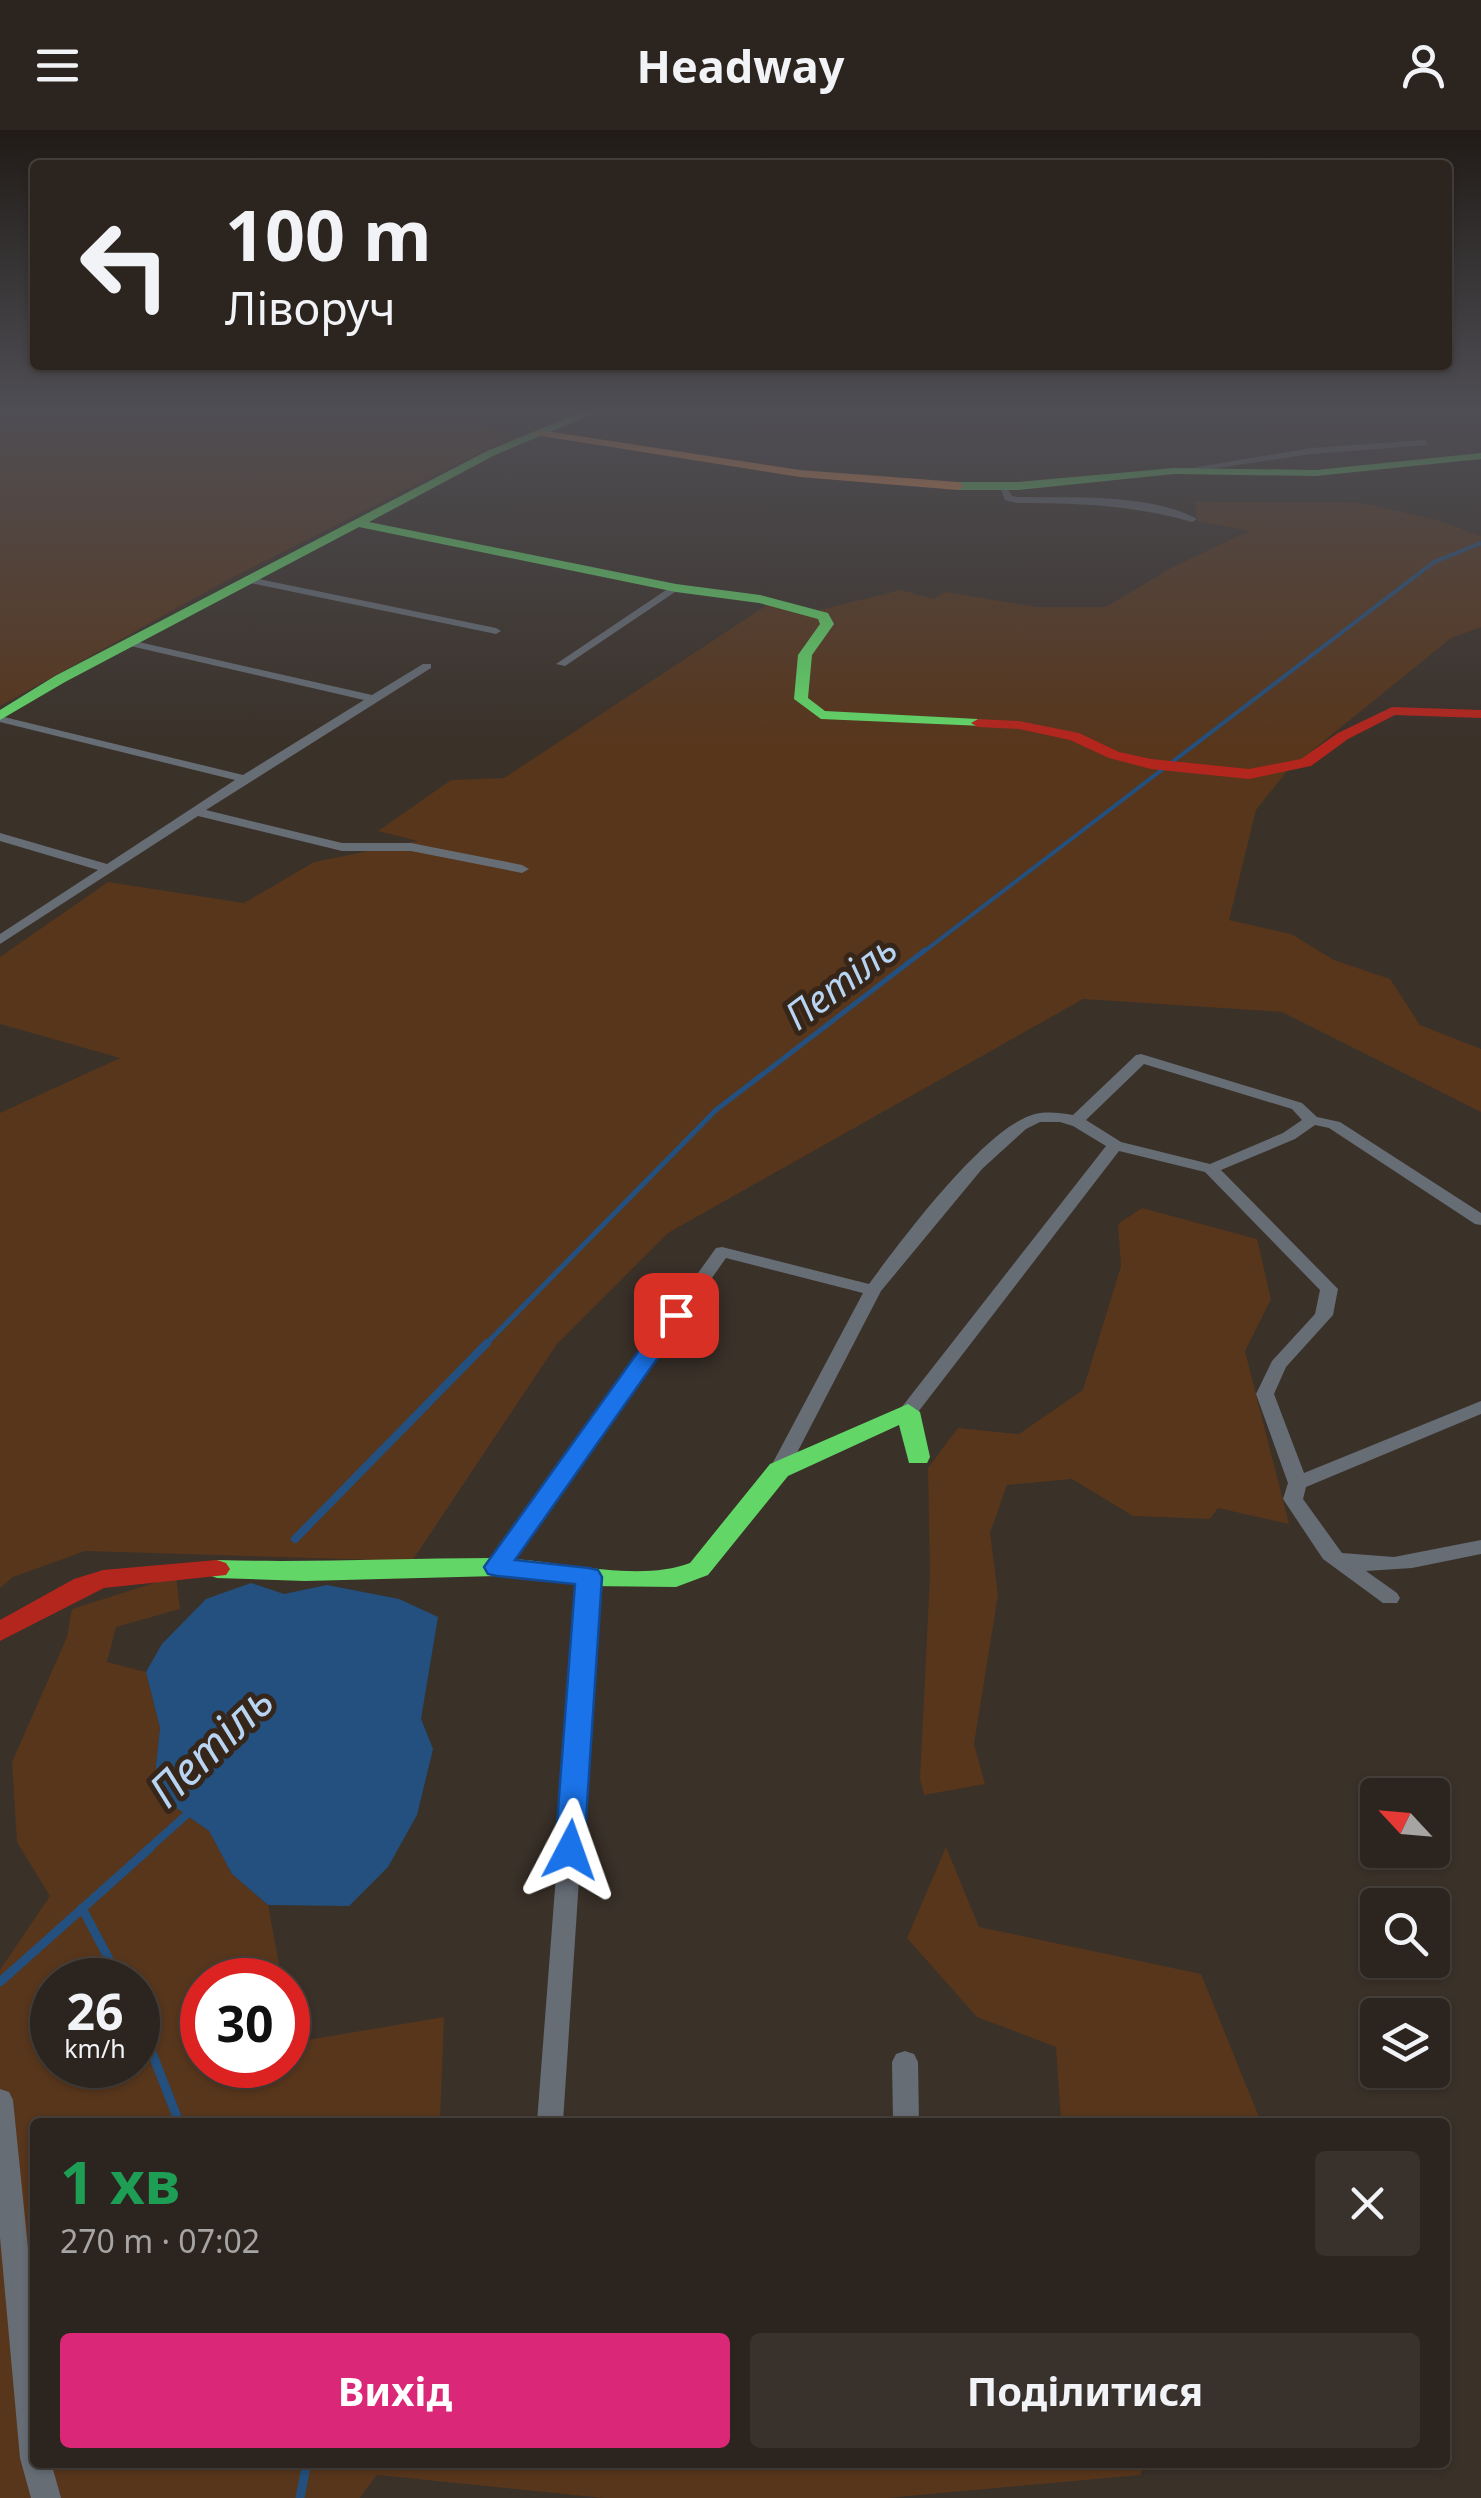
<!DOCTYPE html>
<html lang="uk">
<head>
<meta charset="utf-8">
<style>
  body { margin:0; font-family:"Noto Sans",sans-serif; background:#38312c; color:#f1f3f6; height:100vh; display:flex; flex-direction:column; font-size:38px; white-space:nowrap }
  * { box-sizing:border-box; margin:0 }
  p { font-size:32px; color:#a6a5a4 }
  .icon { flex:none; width:55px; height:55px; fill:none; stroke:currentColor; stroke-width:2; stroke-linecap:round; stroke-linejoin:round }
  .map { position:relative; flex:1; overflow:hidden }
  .details { position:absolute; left:30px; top:1988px; width:1420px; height:350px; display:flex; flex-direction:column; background:#2c251f; border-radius:10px; box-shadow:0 2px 8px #0004,0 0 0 2px #48423d }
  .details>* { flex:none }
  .banner { position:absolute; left:30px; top:30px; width:1422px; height:210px; border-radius:10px; box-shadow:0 2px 8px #0004,0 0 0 2px #48423d; background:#2c251f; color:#f1f3f6; overflow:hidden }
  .needle { width:65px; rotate:296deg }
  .tools { position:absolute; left:1360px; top:1648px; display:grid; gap:20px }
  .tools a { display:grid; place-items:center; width:90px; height:90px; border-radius:10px; background:#2c251f; box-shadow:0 2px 8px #0004,0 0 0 2px #48423d; font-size:50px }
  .speed { position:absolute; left:30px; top:1828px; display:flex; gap:20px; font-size:50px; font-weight:700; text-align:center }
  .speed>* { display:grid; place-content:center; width:130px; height:130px; border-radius:50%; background:#2c251f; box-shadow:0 2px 8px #0004,0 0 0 2px #48423d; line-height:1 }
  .speed small { font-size:25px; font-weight:400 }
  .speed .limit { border:15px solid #d22; background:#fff; color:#111 }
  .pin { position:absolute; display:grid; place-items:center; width:85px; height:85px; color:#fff; margin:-42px; border-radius:20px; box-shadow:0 5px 15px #0006 }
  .me { position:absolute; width:110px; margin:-55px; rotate:4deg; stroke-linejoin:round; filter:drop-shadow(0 0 8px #0008) }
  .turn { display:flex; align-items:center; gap:35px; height:210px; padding:0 30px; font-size:45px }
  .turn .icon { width:130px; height:130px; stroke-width:2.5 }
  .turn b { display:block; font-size:70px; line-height:85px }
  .round { display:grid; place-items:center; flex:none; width:105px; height:105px; border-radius:10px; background:#38312c }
  .head { display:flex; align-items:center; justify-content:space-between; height:170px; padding:0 30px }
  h1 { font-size:60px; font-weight:700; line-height:75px; color:#1e9e55 }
  .button { display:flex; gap:20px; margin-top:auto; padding:20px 30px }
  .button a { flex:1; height:115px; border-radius:10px; background:#db2777; color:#fff; font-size:40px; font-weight:700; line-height:115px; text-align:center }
  .button a+a { background:#38312c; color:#f1f3f6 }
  header { display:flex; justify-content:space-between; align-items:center; height:130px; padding:0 30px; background:#2c251f; font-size:45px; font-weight:700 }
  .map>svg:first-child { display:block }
  .green { fill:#57361c; fill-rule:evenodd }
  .water { fill:#23507e }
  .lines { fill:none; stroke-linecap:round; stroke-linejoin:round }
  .stream-far3 { stroke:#23507e; stroke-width:4 }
  .stream-far2 { stroke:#23507e; stroke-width:5 }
  .stream-far1 { stroke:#23507e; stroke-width:8 }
  .stream { stroke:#23507e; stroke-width:9 }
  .street { fill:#666d75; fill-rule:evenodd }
  .fast { fill:#63d668; fill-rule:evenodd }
  .slow { fill:#ff974d; fill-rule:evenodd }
  .jam { fill:#b3261e; fill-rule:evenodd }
  .route { fill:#1a73e8; stroke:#114b97; stroke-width:2.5 }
  .labels { text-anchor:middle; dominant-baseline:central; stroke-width:10; stroke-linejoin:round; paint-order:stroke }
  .water-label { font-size:38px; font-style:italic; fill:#b8d4f3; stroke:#36261a }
  .near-water-label { font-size:45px; font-style:italic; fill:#b8d4f3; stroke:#36261a }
</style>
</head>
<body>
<header><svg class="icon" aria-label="menu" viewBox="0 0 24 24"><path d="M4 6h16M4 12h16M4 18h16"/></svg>Headway<svg class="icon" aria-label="person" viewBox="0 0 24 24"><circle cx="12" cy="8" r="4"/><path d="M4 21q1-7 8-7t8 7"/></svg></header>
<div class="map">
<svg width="1481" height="2368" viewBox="0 0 1481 2368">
  <rect width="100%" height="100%" fill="#3a3129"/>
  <path class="green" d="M0,279H473L460,287L514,305L235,446L0,576Z
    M1195,372L1362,373L1436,390L1481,406V497L1451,508L1287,641L1256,680L1229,790L1291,804L1334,830L1390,849L1420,895L1481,919V982L1282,882L1083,869L668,1103L557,1214L412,1431L85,1421L13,1447L0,1458V983L120,928L0,894V827L108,752L244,773L314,732L418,711L378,701L451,650L504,648L770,473L811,482L901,460L934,469L945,462L1037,477H1106L1173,437L1249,401L1197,391Z
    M1142,1078L1257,1109L1271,1169L1245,1221L1289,1394L1218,1378L1210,1389L1133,1386L1072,1349L1007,1355L990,1403L998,1465L974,1614L985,1654L924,1665L920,1649L930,1445L928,1338L958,1298L1019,1304L1083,1260L1121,1136L1118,1094Z
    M176,1446L180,1479L116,1497L107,1532L146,1542L160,1598L155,1646L168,1672L209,1701L232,1744L268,1775L282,1850H202V1935H288V1876L295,1912L444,1887L440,1992H35V2332L1145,2333L1140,2345L887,2368H603L377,2345L360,2368H0V1840L50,1766L17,1712L12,1632L67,1507L72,1479ZM52,1850H138V1935H52Z
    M946,1717L979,1797L1201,1844L1261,1992H1061L1056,1917L977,1887L907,1808Z"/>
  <path class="water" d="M251,1453L284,1464L327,1455L399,1469L438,1487L421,1589L433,1619L417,1685L388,1737L349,1776L268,1775L232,1744L209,1701L168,1672L155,1645L160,1598L146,1542L162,1514L206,1469Z"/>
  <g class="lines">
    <path class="stream-far3" d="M922,823L1434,432L1481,413"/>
    <path class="stream-far2" d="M485,1215L716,980L925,820"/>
    <path class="stream-far1" d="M295,1409L487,1213
      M147,1720L193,1679"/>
    <path class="stream" d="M82,1778L120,1850
      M0,1852L150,1718
      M138,1887L179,1992
      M300,2368L307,2332"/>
    <path class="street" d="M1425,310L1428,315L1311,324L1178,344L1174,341L1311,318Z
      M999,354H1005L1012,366L1017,367C1071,368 1149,363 1197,389L1192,392C1134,375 1077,373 1017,373L1005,370Z
      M249,447L496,498L501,501L496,504L245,452V448Z
      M672,456L681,458L565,536L556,534Z
      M130,510L372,565L423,534H431V538L206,680L342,713H411L522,735L529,739L522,743L411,721H342L198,686L0,814V804L98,740L0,711V703L107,734L235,650L0,592V586L243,645L364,570L126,515L125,513Z
      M1141,924L1302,973L1317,987L1340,992L1481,1083V1095L1475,1094L1329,998L1315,995L1295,1009L1221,1040L1338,1159L1333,1185L1286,1237L1274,1264L1304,1343L1481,1271V1284L1306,1357L1303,1369L1342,1423L1394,1427L1481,1410V1424L1412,1438L1366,1441L1397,1463L1400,1468L1397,1473H1383L1323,1429L1283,1369L1288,1353L1256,1264L1272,1231L1315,1184L1320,1160L1205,1042L1119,1021L915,1286H901L899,1282L901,1278L1106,1016L1073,996L1060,992H1040L1026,999L982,1039L881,1161L786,1344H772L769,1340L863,1163L726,1128L504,1442H490L487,1437L490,1432L716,1118L722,1117L869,1154C901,1111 985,997 1035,984C1048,981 1060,983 1073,985L1136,925ZM1144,934L1292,979L1302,990L1283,1003L1210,1034L1121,1012L1086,990Z
      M589,1440L596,1442L599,1447L563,1992H537L579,1447L582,1442Z
      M905,1921L914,1924L918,1932L919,1992H893L892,1932L896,1924Z
      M0,1959L9,1962L13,1970L35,2187V2332H51L61,2368H31L20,2328L0,2107Z"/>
    <path class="fast" d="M589,279H604L495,325L369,392L676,454L760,465L828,483L834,494L812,525L808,568L825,581L978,589L983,590V596L821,589L794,569L798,525L820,494L818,489L759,473L676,462L359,397L65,552L0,590V580L55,546L487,321Z
      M1481,323V329L1316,346L1174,344L1018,360H958L952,356L958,352H1018L1174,338L1316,340Z
      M908,1274L920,1282L930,1327L927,1333H909L899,1295L788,1346L708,1445L676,1457L589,1456L497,1446L305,1451L217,1448L208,1445L204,1439L208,1433L217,1430C309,1433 400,1428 493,1428C550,1428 636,1454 690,1433L770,1334Z"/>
    <path class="slow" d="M539,300L800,340L958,352L964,356L958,360L800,347L535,305Z"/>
    <path class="jam" d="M1392,577L1481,580V588L1395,585L1348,609L1311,636L1249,649L1151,639L1109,628L1070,610L1019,599L978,597L971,593L978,589L1019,591L1079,603L1119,622L1151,629L1249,639L1301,629L1338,603Z
      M217,1430L226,1433L230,1439L226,1445L104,1458L0,1511V1490L74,1449L103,1440Z"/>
  </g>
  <linearGradient id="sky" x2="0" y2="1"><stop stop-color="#201b17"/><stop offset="0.46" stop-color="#4f4e54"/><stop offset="1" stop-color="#4f4e54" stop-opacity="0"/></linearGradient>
  <rect width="1481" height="611" fill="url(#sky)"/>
  <path class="route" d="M676,1178L688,1185L515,1430L589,1438L598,1440L602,1447L584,1720L580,1728L570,1731L559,1728L555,1720L575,1454L497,1446L488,1444L484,1437L668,1180Z"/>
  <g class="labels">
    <g class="water-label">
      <text transform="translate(840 851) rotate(-37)">Петіль</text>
    </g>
    <g class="near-water-label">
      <text transform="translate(210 1615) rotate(-44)">Петіль</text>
    </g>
  </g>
</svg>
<div class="tools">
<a><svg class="needle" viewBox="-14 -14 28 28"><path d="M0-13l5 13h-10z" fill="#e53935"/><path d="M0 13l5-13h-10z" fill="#a6a5a4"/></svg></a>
<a><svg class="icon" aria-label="search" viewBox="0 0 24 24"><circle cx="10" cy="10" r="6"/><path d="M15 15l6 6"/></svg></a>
<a><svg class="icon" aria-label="layers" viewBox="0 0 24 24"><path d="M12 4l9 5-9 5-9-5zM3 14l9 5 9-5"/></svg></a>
</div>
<div class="speed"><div>26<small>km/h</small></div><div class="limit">30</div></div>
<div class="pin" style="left:676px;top:1185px;background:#d93025"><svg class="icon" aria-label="arrive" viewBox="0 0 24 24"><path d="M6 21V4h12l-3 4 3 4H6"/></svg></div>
<svg class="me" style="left:570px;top:1720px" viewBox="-20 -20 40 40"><path d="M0-17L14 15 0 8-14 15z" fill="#1a73e8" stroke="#fff" stroke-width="4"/></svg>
<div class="banner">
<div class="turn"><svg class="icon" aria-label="left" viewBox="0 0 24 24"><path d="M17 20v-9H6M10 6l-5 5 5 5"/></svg><div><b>100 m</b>Ліворуч</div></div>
</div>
<section class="details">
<div class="head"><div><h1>1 хв</h1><p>270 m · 07:02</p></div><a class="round"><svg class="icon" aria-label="close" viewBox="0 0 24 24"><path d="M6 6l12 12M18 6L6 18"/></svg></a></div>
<div class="button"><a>Вихід</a><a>Поділитися</a></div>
</section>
</div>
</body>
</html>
